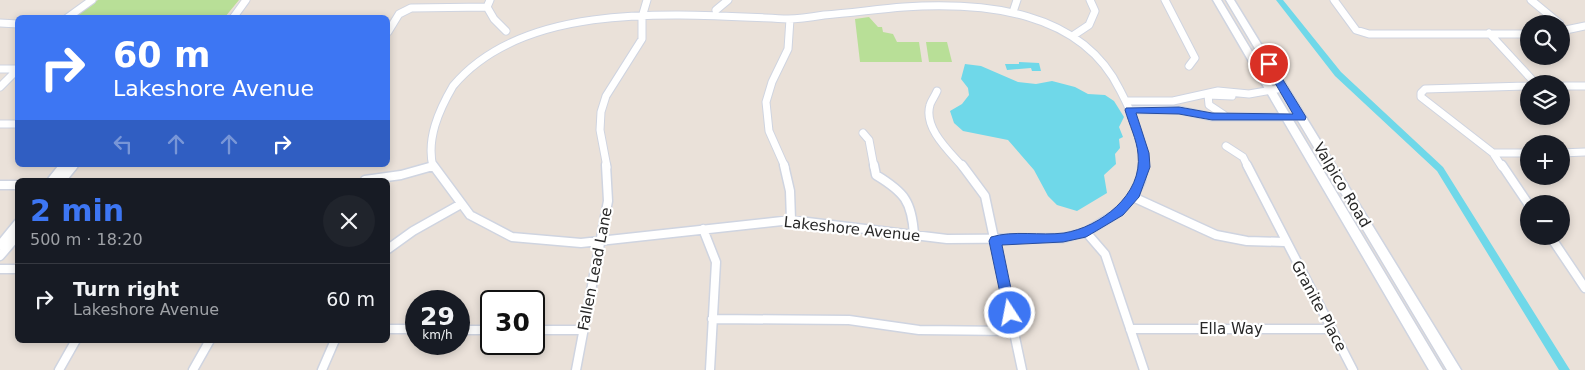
<!DOCTYPE html>
<html lang="en">
<head>
<meta charset="utf-8">
<style>
  body { margin:0; font-family:"DejaVu Sans",sans-serif; background:#20242c; color:#f1f3f6; height:100vh; display:flex; flex-direction:column; font-size:19px; white-space:nowrap }
  * { box-sizing:border-box; margin:0 }
  p { font-size:16px; color:#9ea1a6 }
  .icon { flex:none; width:28px; height:28px; fill:none; stroke:currentColor; stroke-width:2; stroke-linecap:round; stroke-linejoin:round }
  .map { position:relative; flex:1; overflow:hidden }
  .panel { position:absolute; left:15px; top:178px; width:375px; height:165px; display:flex; flex-direction:column; background:#171b24; border-radius:8px; box-shadow:0 2px 8px #0003 }
  .panel>* { flex:none }
  .top-card { position:absolute; left:15px; top:15px; width:375px; height:152px; border-radius:8px; box-shadow:0 2px 8px #0003; background:#3d76f3; color:#fff; overflow:hidden }
  .tools { position:absolute; left:1520px; top:15px; display:grid; gap:10px }
  .tools a { display:grid; place-items:center; width:50px; height:50px; border-radius:50%; background:#171b24; box-shadow:0 2px 8px #0003; font-size:25px }
  .speed { position:absolute; left:405px; top:290px; display:flex; gap:10px; font-size:25px; font-weight:700; text-align:center }
  .speed>* { display:grid; place-content:center; width:65px; height:65px; border-radius:50%; background:#171b24; box-shadow:0 2px 8px #0003; line-height:1 }
  .speed small { font-size:12px; font-weight:400 }
  .speed .limit { border:2px solid #111; border-radius:8px; background:#fff; color:#111 }
  .pin { position:absolute; display:grid; place-items:center; width:42px; height:42px; color:#fff; margin:-21px; border:2px solid #fff; border-radius:50%; box-shadow:0 1px 5px #0007 }
  .me { position:absolute; width:55px; margin:-28px; rotate:349deg; stroke-linejoin:round; filter:drop-shadow(0 0 4px #0008) }
  .turn { display:flex; align-items:center; gap:18px; height:105px; padding:0 15px; font-size:22px }
  .turn .icon { width:65px; height:65px; stroke-width:2.5 }
  .turn b { display:block; font-size:35px; line-height:42px }
  .lanes { display:flex; align-items:center; height:48px; padding:0 15px; background:#0003; justify-content:center; gap:25px; direction:ltr }
  .lanes .off { opacity:.35 }
  .round { display:grid; place-items:center; flex:none; width:52px; height:52px; border-radius:26px; background:#20242c }
  .summary { display:flex; align-items:center; justify-content:space-between; height:85px; padding:0 15px }
  h1 { font-size:30px; font-weight:800; line-height:38px; color:#3d76f3 }
  ul { padding:0; list-style:none }
  li { display:flex; align-items:center; gap:15px; height:70px; padding:0 15px; border-top:1px solid #363941 }
  li div { flex:1 }
  li b { display:block; font-size:19px }
  li em { font-style:normal }
  .map>svg:first-child { display:block }
  .green { fill:#b8df97 }
  .water { fill:#6fd8e9 }
  .lines { fill:none; stroke-linecap:round; stroke-linejoin:round }
  .canal { fill:#6fd8e9; fill-rule:evenodd }
  .minor-far1-casing { stroke:#cfd4e0; stroke-width:9 }
  .minor-casing { stroke:#cfd4e0; stroke-width:11 }
  .secondary-casing { stroke:#cfd4e0; stroke-width:3 }
  .minor-far1 { stroke:#fff; stroke-width:7 }
  .minor { stroke:#fff; stroke-width:8 }
  .secondary { fill:#fff; fill-rule:evenodd }
  .route { fill:#3d76f3; stroke:#284d9e }
  .labels { text-anchor:middle; dominant-baseline:central; stroke-width:4.5; stroke-linejoin:round; paint-order:stroke }
  .street-label { font-size:15px; fill:#272727; stroke:#fff }
</style>
</head>
<body>
<div class="map">
<svg width="1585" height="370" viewBox="0 0 1585 370">
  <rect width="100%" height="100%" fill="#eae1d9"/>
  <path class="green" d="M98,0H239L225,17L73,18Z
    M869,17L878,27H882L883,32L893,34L897,42H919L922,62H860L855,19Z
    M926,42H947L952,62H929Z"/>
  <path class="water" d="M1019,62L1039,63L1041,71H1032L1031,68L1007,70L1005,64H1019Z
    M965,64L981,66L1018,82L1036,84L1052,81L1075,87L1088,94L1105,95L1114,101L1124,117L1119,127L1123,137L1119,139L1120,148L1115,154L1116,164L1104,175L1107,193L1077,211L1057,205L1048,196L1034,170L1008,140L963,131L954,123L950,111L962,104L969,95L968,88L961,79Z"/>
  <g class="lines">
    <path class="canal" d="M1276,0H1283L1341,72L1443,167L1570,370H1559L1437,171L1335,76Z"/>
    <defs>
      <path id="minor-far1" d="M490,0L487,7L494,19L506,31
        M1165,0L1195,58L1189,66
        M1334,0L1356,30L1369,34H1529
        M1531,0L1560,24
        M716,10L728,0
        M1013,12L1017,0
        M67,18L92,0
        M233,18L246,0
        M0,23L18,24
        M1561,31L1585,26
        M388,32L399,14L411,8L487,7
        M1489,33L1536,84
        M1074,35L1089,25L1095,11L1090,0
        M0,69H18
        M1529,86L1425,89L1421,93V97L1493,153H1529
        M1561,86H1585
        M0,87L18,69
        M937,91C935,96 931,101 930,105C923,128 950,152 963,167
        M1126,101H1173L1218,91L1249,94L1283,88
        M1130,110H1179L1212,117H1301
        M1224,115L1209,105L1208,95L1232,96
        M0,124H18
        M863,133L869,140L874,167
        M1226,146L1243,157L1248,167
        M1493,153L1502,167
        M1561,153L1585,152
        M63,167L64,165
        M73,167L74,165
        M431,167L433,166
        M433,167C426,139 439,110 453,86C525,0 676,14 788,19C800,19 812,17 824,15C851,13 878,9 904,7C984,2 1081,10 1120,90C1132,113 1145,141 1143,167
        M607,167L600,130L601,112L606,96L642,39V17L647,0
        M785,167L769,131L766,102L772,82L788,49L790,19"/>
      <path id="minor" d="M433,165L470,215L512,237L581,243L791,220L947,239L1063,238L1086,232L1119,212L1133,197L1141,181L1143,165
        M784,165L790,191L791,220
        M874,165L876,175C904,192 912,201 914,235
        M962,165L985,196L1022,370
        M1247,165L1353,370
        M1502,165L1529,205
        M52,180L64,165
        M62,180L74,165
        M365,180L401,175L433,166
        M0,185H18
        M1133,197L1216,235L1247,241L1285,242
        M703,229L716,262L710,370
        M1086,232L1105,254L1144,370
        M1550,236L1585,288
        M0,245L18,223
        M388,249L413,231L461,204
        M0,256L18,235
        M0,269H18
        M712,319L849,320L919,330L1013,331
        M388,329H416
        M1130,329H1332
        M459,330H491
        M534,330H584
        M59,370L76,340
        M193,370L210,340
        M322,370L335,340
        M576,370L608,201L606,165"/>
      <path id="secondary" d="M1213,0H1221L1443,370H1429Z
        M1226,0H1234L1461,370H1447Z"/>
    </defs>
    <use href="#minor-far1" class="minor-far1-casing"/>
    <use href="#minor" class="minor-casing"/>
    <use href="#secondary" class="secondary-casing"/>
    <use href="#minor-far1" class="minor-far1"/>
    <use href="#minor" class="minor"/>
    <use href="#secondary" class="secondary"/>
  </g>
  <path class="route" d="M1269,61L1272,62L1306,117L1305,120H1212L1179,114L1136,113L1149,153L1150,167L1139,197L1123,215L1086,237L1063,242L1002,245L1016,313L1014,317H1005L989,241L991,237C1014,230 1040,236 1064,233C1100,227 1143,195 1138,154C1137,140 1129,124 1125,110L1126,108L1179,107L1212,113L1293,114L1264,64Z"/>
  <g class="labels">
    <g class="street-label">
      <text transform="translate(1342 185) rotate(59)">Valpico Road</text>
      <text transform="translate(852 229) rotate(6)">Lakeshore Avenue</text>
      <text transform="translate(595 269) rotate(-79)">Fallen Lead Lane</text>
      <text transform="translate(1319 306) rotate(62)">Granite Place</text>
      <text x="1231" y="329">Ella Way</text>
    </g>
  </g>
</svg>
<div class="tools">
<a><svg class="icon" aria-label="search" viewBox="0 0 24 24"><circle cx="10" cy="10" r="6"/><path d="M15 15l6 6"/></svg></a>
<a><svg class="icon" aria-label="layers" viewBox="0 0 24 24"><path d="M12 4l9 5-9 5-9-5zM3 14l9 5 9-5"/></svg></a>
<a>+</a>
<a>−</a>
</div>
<div class="speed"><div>29<small>km/h</small></div><div class="limit">30</div></div>
<div class="pin" style="left:1269px;top:64px;background:#d93025"><svg class="icon" aria-label="arrive" viewBox="0 0 24 24"><path d="M6 21V4h12l-3 4 3 4H6"/></svg></div>
<svg class="me" style="left:1010px;top:313px" viewBox="-20 -20 40 40"><circle r="17" fill="#3d76f3" stroke="#fff" stroke-width="3"/><path d="M0-11L8 9 0 5-8 9z" fill="#fff"/></svg>
<div class="top-card">
<div class="turn"><svg class="icon" aria-label="right" viewBox="0 0 24 24"><path d="M7 20v-9h11M14 6l5 5-5 5"/></svg><div><b>60 m</b>Lakeshore Avenue</div></div>
<div class="lanes"><svg class="icon off" aria-label="left" viewBox="0 0 24 24"><path d="M17 20v-9H6M10 6l-5 5 5 5"/></svg><svg class="icon off" aria-label="ahead" viewBox="0 0 24 24"><path d="M12 20V5M6 11l6-6 6 6"/></svg><svg class="icon off" aria-label="ahead" viewBox="0 0 24 24"><path d="M12 20V5M6 11l6-6 6 6"/></svg><svg class="icon" aria-label="right" viewBox="0 0 24 24"><path d="M7 20v-9h11M14 6l5 5-5 5"/></svg></div>
</div>
<section class="panel">
<div class="summary"><div><h1>2 min</h1><p>500 m · 18:20</p></div><a class="round"><svg class="icon" aria-label="close" viewBox="0 0 24 24"><path d="M6 6l12 12M18 6L6 18"/></svg></a></div>
<ul>
<li><svg class="icon" aria-label="right" viewBox="0 0 24 24"><path d="M7 20v-9h11M14 6l5 5-5 5"/></svg><div><b>Turn right</b><p>Lakeshore Avenue</p></div><em>60 m</em></li>
</ul>
</section>
</div>
</body>
</html>
